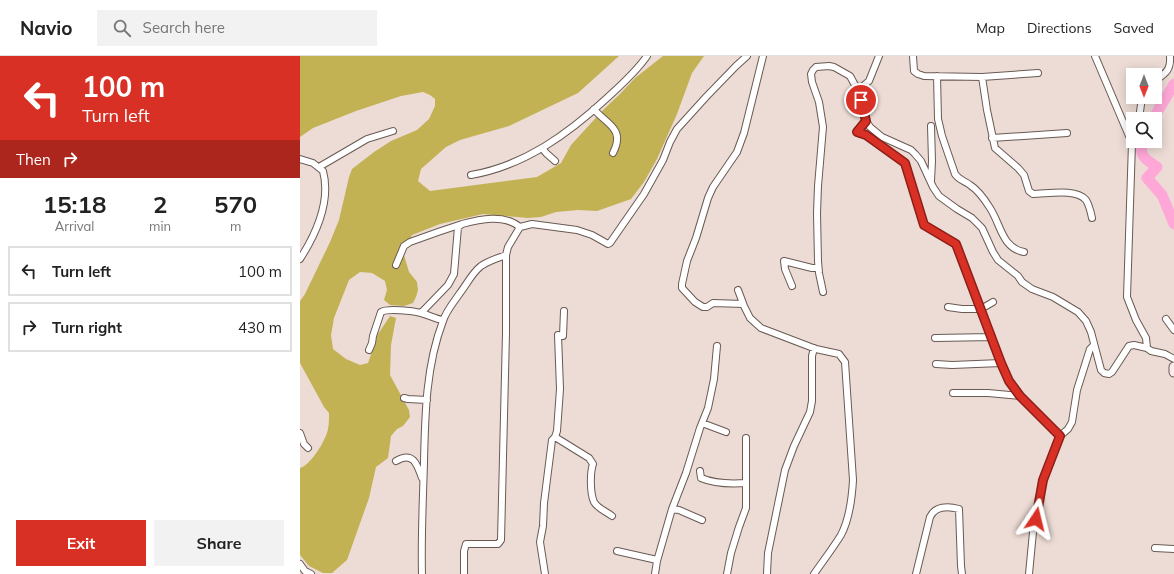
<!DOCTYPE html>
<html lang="en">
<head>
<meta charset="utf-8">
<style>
  body { margin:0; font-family:Mulish,sans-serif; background:#f2f2f2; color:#222; height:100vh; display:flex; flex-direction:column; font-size:15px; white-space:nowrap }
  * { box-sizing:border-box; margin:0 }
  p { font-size:13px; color:#767676 }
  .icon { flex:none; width:22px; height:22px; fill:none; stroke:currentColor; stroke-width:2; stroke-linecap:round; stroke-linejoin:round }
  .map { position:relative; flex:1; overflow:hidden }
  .panel { display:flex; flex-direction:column; background:#fff; width:300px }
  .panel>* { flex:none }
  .hud { background:#d93025; color:#fff; overflow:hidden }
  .needle { width:26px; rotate:180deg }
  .buttons { position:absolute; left:826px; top:12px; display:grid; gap:8px }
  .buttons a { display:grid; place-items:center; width:36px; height:36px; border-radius:0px; background:#fff; box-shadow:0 2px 10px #0003; font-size:20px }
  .pin { position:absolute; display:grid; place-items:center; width:34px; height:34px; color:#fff; margin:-17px; border:2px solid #fff; border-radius:50%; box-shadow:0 1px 4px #0007 }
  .me { position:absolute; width:44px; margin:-22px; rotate:10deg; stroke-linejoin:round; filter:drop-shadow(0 0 3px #0008) }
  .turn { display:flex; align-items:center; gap:14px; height:84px; padding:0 16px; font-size:18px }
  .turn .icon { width:52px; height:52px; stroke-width:2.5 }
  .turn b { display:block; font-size:28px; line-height:34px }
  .then { display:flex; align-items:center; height:38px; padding:0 16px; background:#0003; gap:8px; font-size:15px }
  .eta { display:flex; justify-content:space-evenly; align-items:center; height:68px; text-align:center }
  .eta b { font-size:24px; font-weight:700; line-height:28px }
  .primary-button { display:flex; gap:8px; margin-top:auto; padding:8px 16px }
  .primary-button a { flex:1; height:46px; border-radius:0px; background:#d93025; color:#fff; font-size:16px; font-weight:700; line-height:46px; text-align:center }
  .primary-button a+a { background:#f2f2f2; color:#222 }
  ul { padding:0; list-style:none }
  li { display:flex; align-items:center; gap:12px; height:50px; margin:0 8px 6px; padding:0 8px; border:2px solid #e0e0e0; border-radius:0px }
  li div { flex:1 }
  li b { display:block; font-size:15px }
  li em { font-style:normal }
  header { display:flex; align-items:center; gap:24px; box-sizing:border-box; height:56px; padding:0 20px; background:#fff; border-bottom:1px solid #e0e0e0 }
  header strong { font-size:19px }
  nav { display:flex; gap:22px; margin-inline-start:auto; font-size:14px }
  .search { width:280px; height:36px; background:#f2f2f2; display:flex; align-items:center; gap:10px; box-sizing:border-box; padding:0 14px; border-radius:0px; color:#767676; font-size:15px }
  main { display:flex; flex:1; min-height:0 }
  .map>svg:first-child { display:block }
  .forest { fill:#c2b254 }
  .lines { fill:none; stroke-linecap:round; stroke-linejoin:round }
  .river { stroke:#ffa8d8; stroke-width:11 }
  .street-casing { stroke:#695a54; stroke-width:8 }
  .secondary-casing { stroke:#695a54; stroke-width:11 }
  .street { stroke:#fff; stroke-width:6 }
  .secondary { stroke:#fdebec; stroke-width:9 }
  .route-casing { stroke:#8d1f18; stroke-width:10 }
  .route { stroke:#d93025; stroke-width:7 }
</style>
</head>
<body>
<header>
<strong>Navio</strong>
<div class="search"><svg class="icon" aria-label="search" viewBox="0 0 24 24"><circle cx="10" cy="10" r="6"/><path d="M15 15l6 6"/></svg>Search here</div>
<nav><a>Map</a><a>Directions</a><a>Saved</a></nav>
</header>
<main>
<section class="panel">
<div class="hud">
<div class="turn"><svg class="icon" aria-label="left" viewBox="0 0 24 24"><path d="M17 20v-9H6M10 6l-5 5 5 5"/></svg><div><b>100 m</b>Turn left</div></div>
<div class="then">Then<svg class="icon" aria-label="right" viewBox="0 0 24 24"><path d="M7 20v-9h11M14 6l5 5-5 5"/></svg></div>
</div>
<div class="eta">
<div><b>15:18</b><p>Arrival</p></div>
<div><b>2</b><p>min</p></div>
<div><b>570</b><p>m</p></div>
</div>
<ul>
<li><svg class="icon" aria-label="left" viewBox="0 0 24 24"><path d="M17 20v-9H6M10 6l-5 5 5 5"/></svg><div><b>Turn left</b></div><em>100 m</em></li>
<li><svg class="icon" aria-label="right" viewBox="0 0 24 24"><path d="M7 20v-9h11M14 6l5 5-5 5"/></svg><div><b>Turn right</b></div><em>430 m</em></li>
</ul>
<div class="primary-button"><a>Exit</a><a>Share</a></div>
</section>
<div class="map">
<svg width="874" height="518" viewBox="0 0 874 518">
  <rect width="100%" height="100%" fill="#eddcd5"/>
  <path class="forest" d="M0,0H319L278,37L209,70L160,84L146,91L121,113L118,125L130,135L237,121L261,107L271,89L303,54L319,39L335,22L363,0H404L392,17L377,58L357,103L344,126L331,143L297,155L278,154L256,156L241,161L228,162L183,158L140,168L112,179L104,199L109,216L117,226L118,234L116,241L113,247L104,250L90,249L84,244L87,234L85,225L72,217L60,216L49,224L34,262L31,279L33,293L46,303L60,309L68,307L78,278L90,260L96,262L91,289L90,319L109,354L110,361L103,370L97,373L91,380L88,402L76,411L69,442L47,504L32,517H23L9,510L0,499V412C11,409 26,384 28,373C29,368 29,362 29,357L24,351L0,307V245L5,238L30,186L39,164L49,121L52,113L74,96L91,85L117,74L129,63L135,50V43L130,39L123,36L101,40L56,55L13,72L0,81Z"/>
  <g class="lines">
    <path class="river" d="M853,63L874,28
      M843,85C838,101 846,103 857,111L847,122L862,139L874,168"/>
    <defs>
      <path id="street" d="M579,0L569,25L563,30L561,34V44L566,65L570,71L582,81L611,94L615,98L621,105L633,131L639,140L657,153L672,162L682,172L693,196L698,204L718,220L722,226L732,233L753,241L778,256L786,265L791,276L801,314L804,317L809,318L812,316L829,290L834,289L847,292L851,295L865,298L874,303
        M613,0L614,15L618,18L624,20L682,21L738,17
        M795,0L832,87L827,241L836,264L846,282L847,292
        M637,20L638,63L642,80L655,118C659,124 665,125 670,129C678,134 685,144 690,152C701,169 702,192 724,196
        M682,21L687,54L695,92L718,112L724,119L729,135L733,138C747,138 776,132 786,144C789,149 791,157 792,162
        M855,25C866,17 871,14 870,0
        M294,53C301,63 319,71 317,84C317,89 315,93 313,97
        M839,63L842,41
        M566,65L557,76L566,79L605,107L624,169L656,188L701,307L709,325L720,340L760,380
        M631,70L632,105L631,125
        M692,82L767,77
        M242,92L246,97L255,105
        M0,103L13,107L23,115C31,145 16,178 0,203
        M19,111L67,83L93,75
        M171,119C224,110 268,78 307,42C321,29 336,16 347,0
        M96,209L104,190L110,186L138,176L162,168
        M492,230L485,213L484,205L512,212H518
        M438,234L444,250L450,262L461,272L516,293L539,298L545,306L553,424C552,442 550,462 541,479C533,492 523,505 514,518
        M523,236L519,217L518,205L517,157L518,130L523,71L519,46L512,26L511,18L513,14L516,11L529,10L534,11L550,20L556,31L561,36
        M443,248L413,247L407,251H403L395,246L382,232V228L387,205L396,182L408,142L413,131L437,96L444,77L463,0
        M648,251L662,253H681L693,246
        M121,257L148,229L154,218L158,171L162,168C180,163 204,158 220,171L232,168L277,174L292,179L308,188L310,187L344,138L363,104L370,86L377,73L406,41L436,10L447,0
        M866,263L874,274
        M635,282L692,281
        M69,294L72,287L73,280L81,256C88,252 113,255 121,257C129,259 135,263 143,264
        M636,308L652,309L701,307
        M653,337H688L720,340
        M104,342L108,343L127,344
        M402,367L426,376
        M0,377L4,388L8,392
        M255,381L289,402L293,408C290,417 290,437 294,446C297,452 307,456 312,460
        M96,405C113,395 117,408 122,422
        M400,415L401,422C415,428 431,428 446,427
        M372,453L379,454L402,464
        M855,492L874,493
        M317,495L357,504
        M0,508L5,515L11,518
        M122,518C121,481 123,443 124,406C125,359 126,309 143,265C146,255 154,246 160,237C167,228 172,217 181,210C188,205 198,202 206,199
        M164,518V495L166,488H198L201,484L206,277V199L208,191L220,171
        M245,518L240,486L243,470L244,447L252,384L255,381L257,375L260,333L258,279L263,280L264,255
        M355,518L357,505L372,453L386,417L400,372L408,352L414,323L417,290
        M427,518L431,497L439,471L446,452V382
        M467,518L468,497L485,414L494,390L510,356L512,345V300L514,292
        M616,518L630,461C635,450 648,450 659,453L661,510L662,518
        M729,518L733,476L743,424L760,380L768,373L772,366L777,334L790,293L794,289"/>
      <path id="secondary" d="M874,311V316"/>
    </defs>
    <use href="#street" class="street-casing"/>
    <use href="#secondary" class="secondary-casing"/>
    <use href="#street" class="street"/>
    <use href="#secondary" class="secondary"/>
  </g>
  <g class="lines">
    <defs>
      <path id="route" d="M561,44L566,65L557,76L566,79L605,107L624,169L656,188L701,307L709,325L720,340L760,380L743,424L736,463"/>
    </defs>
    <use href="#route" class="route-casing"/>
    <use href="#route" class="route"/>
  </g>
</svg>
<div class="buttons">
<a><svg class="needle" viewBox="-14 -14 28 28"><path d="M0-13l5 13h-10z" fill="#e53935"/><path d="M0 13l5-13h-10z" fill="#767676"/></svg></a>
<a><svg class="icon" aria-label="search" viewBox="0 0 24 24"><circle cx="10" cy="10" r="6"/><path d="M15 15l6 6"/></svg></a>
</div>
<div class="pin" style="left:561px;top:44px;background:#d93025"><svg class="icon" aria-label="arrive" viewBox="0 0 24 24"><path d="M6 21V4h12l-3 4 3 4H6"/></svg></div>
<svg class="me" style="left:736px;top:463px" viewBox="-20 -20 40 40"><path d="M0-17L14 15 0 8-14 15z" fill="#d93025" stroke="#fff" stroke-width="4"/></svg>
</div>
</main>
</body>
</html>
